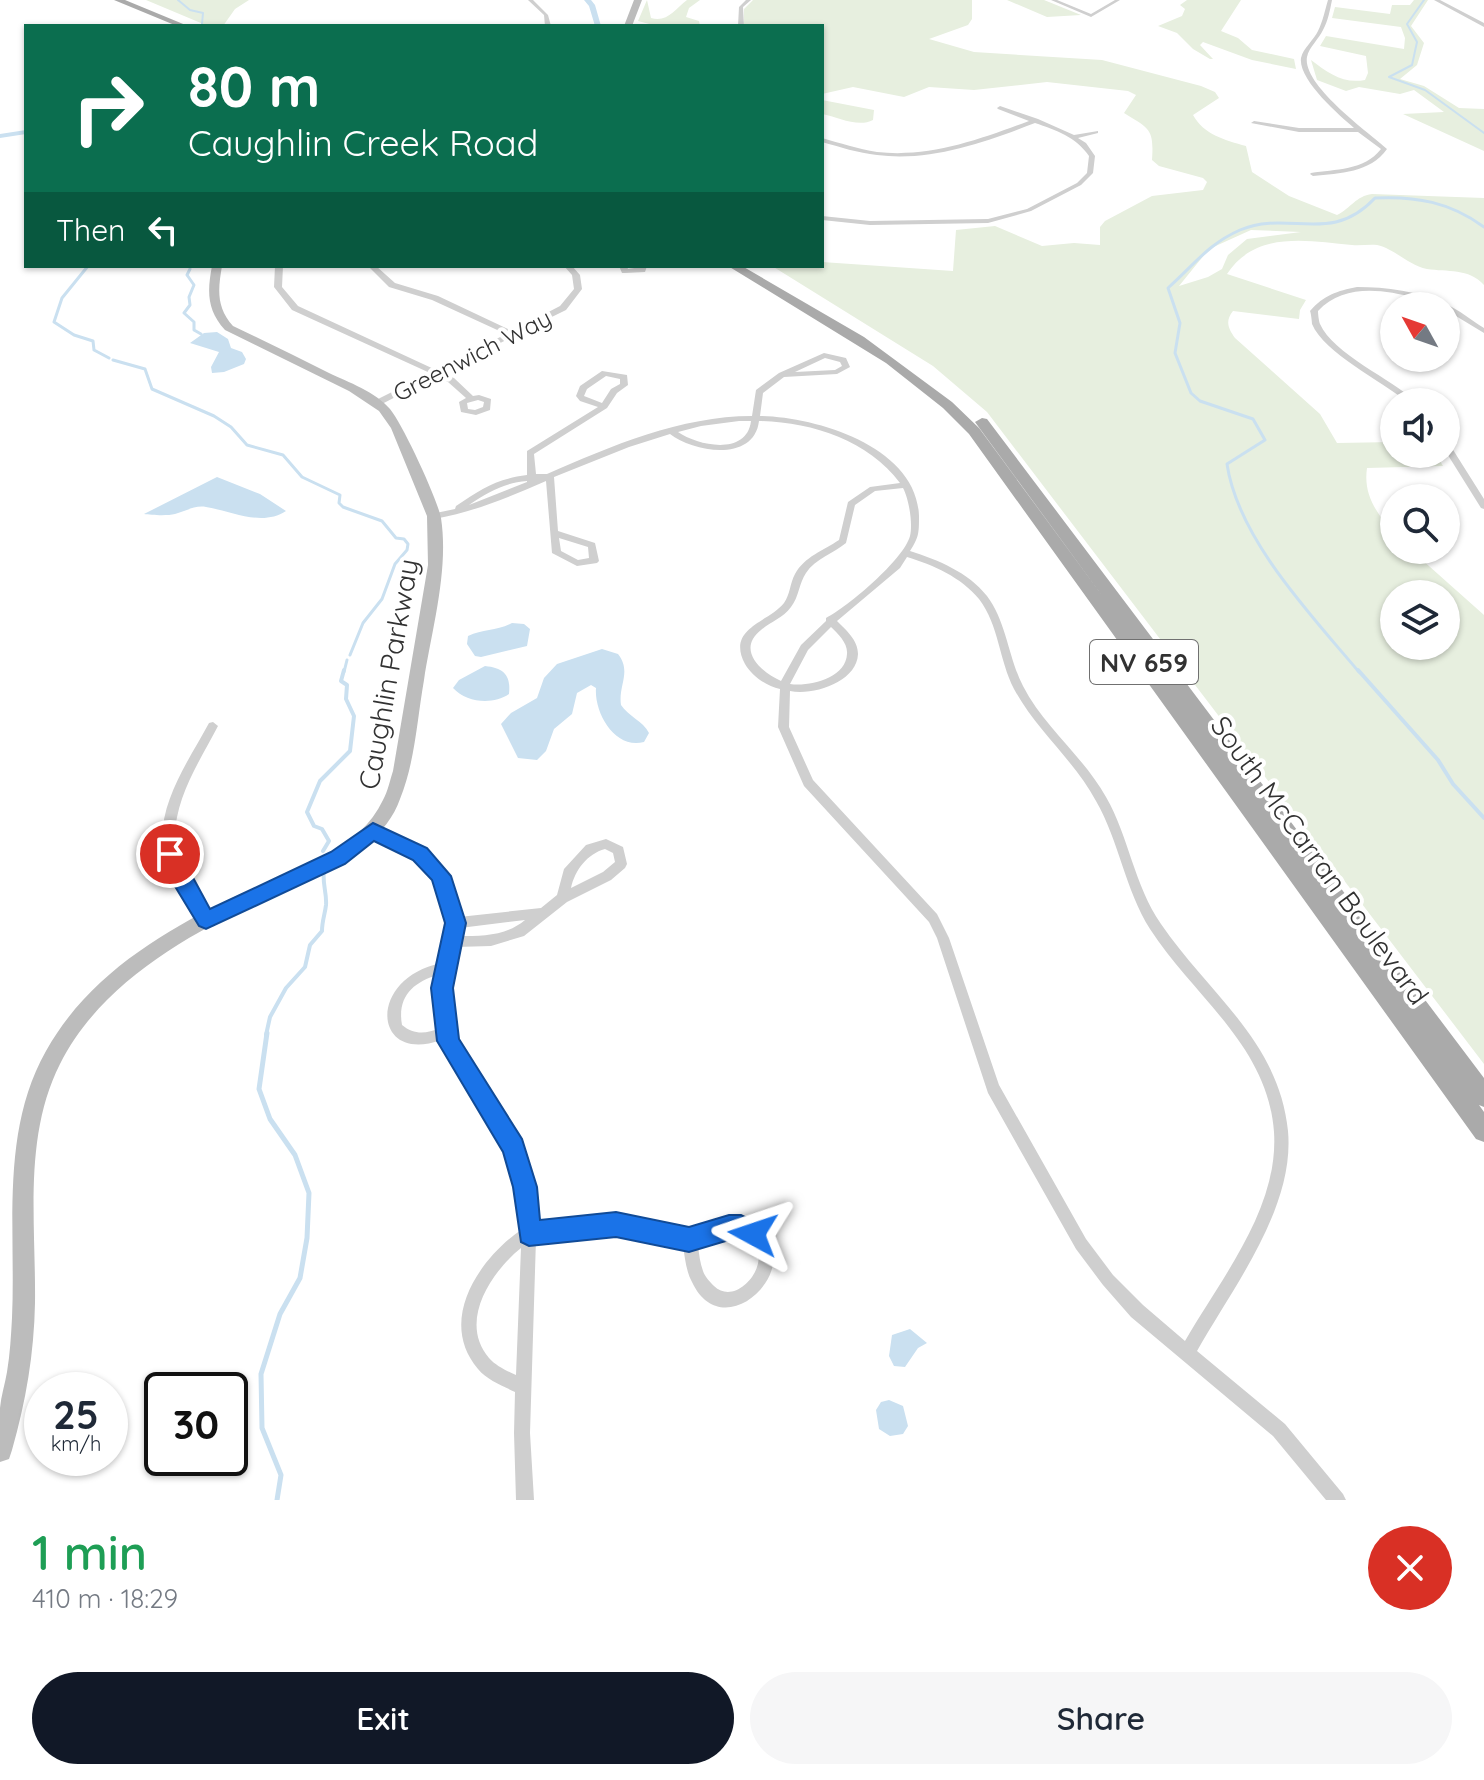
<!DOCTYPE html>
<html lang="en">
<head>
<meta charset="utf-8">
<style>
  body { margin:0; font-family:Quicksand,sans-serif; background:#f6f6f7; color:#1f2937; height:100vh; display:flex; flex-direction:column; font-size:30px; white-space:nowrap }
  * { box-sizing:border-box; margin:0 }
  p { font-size:26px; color:#747a83 }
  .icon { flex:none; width:44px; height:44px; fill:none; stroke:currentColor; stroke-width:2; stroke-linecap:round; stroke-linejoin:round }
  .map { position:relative; height:1500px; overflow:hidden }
  .drawer { display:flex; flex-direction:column; background:#fff; flex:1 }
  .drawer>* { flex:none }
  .banner { position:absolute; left:24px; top:24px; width:800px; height:244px; border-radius:0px; box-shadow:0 2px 6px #0004; background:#0b6e4f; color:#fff; overflow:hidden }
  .needle { width:52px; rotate:310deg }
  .controls { position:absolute; left:1380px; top:292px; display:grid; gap:16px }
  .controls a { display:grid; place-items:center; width:80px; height:80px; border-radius:50%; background:#fff; box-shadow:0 2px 6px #0004; font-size:40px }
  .speed { position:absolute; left:24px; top:1372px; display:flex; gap:16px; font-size:40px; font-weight:700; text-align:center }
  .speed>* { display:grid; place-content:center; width:104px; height:104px; border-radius:50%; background:#fff; box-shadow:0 2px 6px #0004; line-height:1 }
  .speed small { font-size:20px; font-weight:400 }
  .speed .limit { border:4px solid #111; border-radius:12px; background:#fff; color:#111 }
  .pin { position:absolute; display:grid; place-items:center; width:68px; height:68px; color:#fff; margin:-34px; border:4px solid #fff; border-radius:50%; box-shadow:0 2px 8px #0007 }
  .me { position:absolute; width:88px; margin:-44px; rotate:275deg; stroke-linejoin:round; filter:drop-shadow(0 0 6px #0008) }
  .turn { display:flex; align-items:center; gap:28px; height:168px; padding:0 32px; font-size:36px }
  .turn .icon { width:104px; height:104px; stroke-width:2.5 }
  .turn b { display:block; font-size:56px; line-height:68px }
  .then { display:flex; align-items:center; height:76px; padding:0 32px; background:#0003; gap:16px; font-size:30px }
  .round { display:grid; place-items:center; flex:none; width:84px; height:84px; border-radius:42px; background:#f6f6f7 }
  .summary { display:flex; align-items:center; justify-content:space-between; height:136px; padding:0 32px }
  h1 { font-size:48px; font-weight:600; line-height:60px; color:#1e9e55 }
  .cta { display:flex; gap:16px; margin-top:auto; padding:16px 32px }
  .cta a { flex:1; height:92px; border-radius:48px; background:#111827; color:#fff; font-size:32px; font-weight:600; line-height:92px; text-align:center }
  .cta a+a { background:#f6f6f7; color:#1f2937 }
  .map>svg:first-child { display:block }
  .green { fill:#e7efdf; fill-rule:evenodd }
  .water { fill:#cae0f0 }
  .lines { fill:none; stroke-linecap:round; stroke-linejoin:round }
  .stream-far3 { stroke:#cae0f0; stroke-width:2 }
  .stream-far2 { stroke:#cae0f0; stroke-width:3 }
  .stream-far1 { stroke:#cae0f0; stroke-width:4 }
  .stream { stroke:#cae0f0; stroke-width:5 }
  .canal { fill:#cae0f0; fill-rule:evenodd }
  .street { fill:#cfcfcf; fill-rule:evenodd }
  .secondary { fill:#bcbcbc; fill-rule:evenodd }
  .primary { fill:#aaa; fill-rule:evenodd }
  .route { fill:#1a73e8; stroke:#114b97; stroke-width:2 }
  .labels { text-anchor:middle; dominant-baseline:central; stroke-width:8; stroke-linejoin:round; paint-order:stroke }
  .far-street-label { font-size:24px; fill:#323232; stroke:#fff }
  .shield { fill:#fff; stroke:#707070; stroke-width:2 }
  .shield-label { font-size:26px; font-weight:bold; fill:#323232 }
  .street-label { font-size:28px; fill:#323232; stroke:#fff }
</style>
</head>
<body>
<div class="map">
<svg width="1484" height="1500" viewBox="0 0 1484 1500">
  <rect width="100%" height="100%" fill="#fff"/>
  <path class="green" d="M146,0H249L235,9L223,26H208Z
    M647,0L651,18C667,23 675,9 687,0H700L689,8L686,17L699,21L700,26H657L638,21Z
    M753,0H972V19L968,25L929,39L974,52L1102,60L1201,86L1215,92L1219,98L1193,115C1204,135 1225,140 1246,146L1252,172L1289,196L1337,215C1351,208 1356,196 1372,194L1484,198V285C1469,268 1447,272 1427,269C1408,265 1395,249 1377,245C1369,244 1360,246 1352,245C1308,241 1256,230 1227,274L1306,300L1300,310L1299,319L1233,311C1225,321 1228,328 1235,338L1320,414L1337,443L1394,442V454H1436L1443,466L1367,468C1363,495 1377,514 1394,533V550H1411L1484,615V1064L987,412L933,366L772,266H822V262L953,271L956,230L995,226L1042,246L1074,243L1100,245V227L1105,221L1152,196L1203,190L1207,182L1203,178L1159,166L1152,160C1154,129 1150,129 1124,113L1136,95L1128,91L1047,82L974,90L929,87L904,97L853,87L822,94V26H744V9ZM1251,230L1301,232L1247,239L1228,255L1222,269L1208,277L1179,286L1209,249ZM1394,594H1446V646H1394Z
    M1007,0H1044L1081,15L1047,17Z
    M1187,0H1241L1221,31L1238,38L1252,50L1294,59L1296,69L1252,60L1203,42L1200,45L1213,59H1210L1193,49L1177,33L1158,26L1182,16L1185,9L1180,5Z
    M1414,0H1428L1411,26L1424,43L1417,65L1400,79L1424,86L1459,108L1484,109V151L1403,114L1444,112L1414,90L1400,94L1359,87L1346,91L1317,80L1311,60C1328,73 1343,84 1365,80L1368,73L1366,56L1320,46L1326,36L1404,49L1405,38L1401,27L1332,18L1335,7L1390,14L1392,5H1410Z
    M822,100L874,110L873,120C858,128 838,117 822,114Z"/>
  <path class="water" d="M217,332L228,339L231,348L242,352L246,359L244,364L224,372L212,373L211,367L219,352L190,343L204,333Z
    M217,477L260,494L286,511C262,527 231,511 206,507C195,505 186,511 175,514C167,516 151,515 144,514Z
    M512,623L524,624L530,629L527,646L481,657L475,656L467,644L468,636C483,629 497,631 512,623Z
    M602,649L618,654C632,672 618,685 621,705C628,716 643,721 649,733L644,742C615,750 594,713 596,688L591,685L577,693L572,714L554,729L546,751L537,760L518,758L501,724L511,713L537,698L544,678L557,664Z
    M485,666C504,668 511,675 509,694C493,705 467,703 453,688L459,680Z
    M910,1329L927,1343L918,1348L905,1367L894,1366L889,1356L892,1335Z
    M889,1400L903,1406L908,1426L903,1434L890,1436L879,1429L876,1410L881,1402Z"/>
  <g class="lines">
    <path class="stream-far3" d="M178,0L190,10L203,13L202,24
      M1424,0L1407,24L1417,42L1412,65L1389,77L1425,90L1484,133"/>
    <path class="stream-far2" d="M88,266L62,298L54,322L74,335L93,341L94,350L109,358
      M190,269L187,275L194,285L189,297L190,305L184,313L194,322V330L201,334
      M113,360L145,369L152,389L214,416L231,427L247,445L283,455L302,477L340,495L339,503L343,507L382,521L396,538L404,539L408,544L407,550L395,564L382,599L363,623L350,655
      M344,672L347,660
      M1359,672C1312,616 1238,539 1227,464L1265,440L1253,419L1200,401L1191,393L1175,353L1180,323L1168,288C1194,265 1208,244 1240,230C1290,209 1330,246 1375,198C1416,196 1450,202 1484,227"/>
    <path class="stream-far1" d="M1358,670L1438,760L1453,784L1484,818
      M323,851L329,841L322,829L314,826L307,812L320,781L350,751L354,716L346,699L347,685L341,681L344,670
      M266,1035L270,1017L286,988L305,967L310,945L322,931C322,921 325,914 326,905C327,893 322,883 324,871"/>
    <path class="stream" d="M267,1033L259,1089L270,1119L295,1155L309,1193L307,1238L300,1278L280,1314L261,1374L262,1428L281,1475L277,1500"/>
    <path class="canal" d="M584,0H591L595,5L601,26H595L589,6Z
      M26,130V134L0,138V134Z"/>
    <path class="street" d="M528,0H533L548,15L551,26H545L544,15Z
      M746,0H751L743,7L744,26H738L739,7Z
      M1051,0H1057L1091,14L1115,0H1120L1091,17Z
      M1328,0H1332C1330,10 1328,21 1323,30C1319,39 1309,47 1307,57C1302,85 1368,132 1387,149C1370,173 1340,173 1313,176L1310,174L1311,173C1335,169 1364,171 1381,149L1358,132H1299L1251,123L1254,121L1299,128H1354C1339,115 1298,80 1301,58C1303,48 1314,40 1318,31C1323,21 1325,10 1328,0Z
      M1434,0H1440L1484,23V27Z
      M1000,106L1038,119L1074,135L1098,131V133L1078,138L1086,143L1095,156L1093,173L1081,185L1031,211L988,223L870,225L822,220V216L870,221L988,219L1027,209L1077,183L1087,173L1089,156C1076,137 1056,130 1035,123C985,142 931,162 877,155C858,153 840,147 822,142V138C840,143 858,149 877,152C930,158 981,139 1029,121L998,109L997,108Z
      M275,266H283L282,287L298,306L436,370L506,334L432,300L389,287L368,266H376L395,283L438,296L512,331L560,306L574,289L572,275L564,266H572L580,275L582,289L566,310L517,334V337H512L442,373L454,378L473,396L479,395L491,399L490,410L476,415L461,412L459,402L466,398L448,382L436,376L380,405H374V401L430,373L292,310L274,287ZM478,400L484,402L483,407L475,410L468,409L467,403Z
      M619,266H627L628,269L647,266L645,272L625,273H622Z
      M1357,287C1386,287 1419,291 1446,304C1459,310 1471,320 1484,328V333L1446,310V306C1435,306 1425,301 1415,298C1382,289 1343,284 1318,311C1318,314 1319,322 1320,324C1333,354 1392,379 1416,402H1407C1382,381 1324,353 1312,324C1312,322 1311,313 1310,311C1324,295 1337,291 1357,287Z
      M824,353L846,358L850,367L837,374L784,377L763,393L760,416C817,417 917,447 919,516C919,533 919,537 910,551C938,560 968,572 987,596C1007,623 1008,657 1023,686C1044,727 1083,756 1106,797C1129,837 1134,885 1161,924C1208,993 1279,1041 1288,1131C1295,1208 1233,1287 1197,1351L1285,1424L1343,1494L1346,1500H1326L1273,1436L1131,1317L1103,1285L1076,1249L988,1093L937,938L929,922L804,786L778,727L780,689C766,686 752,676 745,664C726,628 768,623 784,603C790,595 790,583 795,574C804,557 824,550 839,540L848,502L870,487L900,483C868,440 811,422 759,421C754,463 693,452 670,434L629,447L554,477L558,531L595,543L599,561L597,563L577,566L552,553L546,481C509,497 474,512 434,519L429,516L431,514L455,509L456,506C481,489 496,479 527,475V451L598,407L580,401L576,396L580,386L602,371L627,375L628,385L617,393L607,408L534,454L536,474H547C611,446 681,416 752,416L756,390L779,373ZM825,358L840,362L842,366L835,370L795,372ZM606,376L620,379V384L611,389L602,403L584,396L587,389ZM739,421H751C747,456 698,446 678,432L701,426ZM527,481V482L469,505C488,492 504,483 527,481ZM903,488C909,499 913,524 910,536C904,559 848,607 826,618V621L801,645L781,681C761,672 736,650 761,630C770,622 783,618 791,607C799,597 799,583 806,573C815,559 834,553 846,543L855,505L875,491ZM559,538L588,547L589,558L578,560L561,551ZM907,557C933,565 961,577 979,599C999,625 999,660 1014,689C1036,730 1074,760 1096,801C1119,841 1125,889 1150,929C1194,997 1268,1046 1274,1132C1279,1209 1221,1278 1185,1341L1143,1305L1113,1275L1086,1239L999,1085L949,938L937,914L813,780L789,727L790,691C813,696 857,682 858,654C858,640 846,630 837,621L900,568ZM831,627C838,634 848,643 847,654C846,678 809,687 790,684L808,650Z
      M1446,442L1450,445L1484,499V509L1481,508L1446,452Z
      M213,722L218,726C195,770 159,821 183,872C191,889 203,903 212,920L210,924L206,925L202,924C189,905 175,885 167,864C149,815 187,764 209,723Z
      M373,826L424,851L445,872L459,917L541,908L557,895L564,869L586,845L606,839L623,847L627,864L625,868L611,880L567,902L524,936L491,946L456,947L453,965L454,968L452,972L448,988L454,1039L514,1132L528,1167L535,1224C563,1218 611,1216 639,1221C653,1223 666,1229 680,1231C703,1235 723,1213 745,1222C821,1251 726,1355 692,1282C686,1271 685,1258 683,1246C668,1244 654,1238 639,1235C611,1231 564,1233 536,1239L530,1433L534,1500H516L514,1433L515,1392C503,1386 487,1380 478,1369C437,1321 479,1259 521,1230L514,1167L504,1141L441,1040C373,1065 366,979 441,963L449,923L436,878L416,857L369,834L367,831L369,828ZM605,849L613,853L615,862L603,872L571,888C575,870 587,854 605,849ZM525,920C506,936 483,936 459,936L460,928ZM438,975L436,988L440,1028C426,1034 414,1035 402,1025C397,997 413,982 438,975ZM735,1234C787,1244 741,1312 714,1286C710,1282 705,1277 703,1271C700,1263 699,1254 698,1245L721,1237ZM521,1248L516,1375C507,1371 496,1366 489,1358C458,1322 491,1272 521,1248Z"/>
    <path class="secondary" d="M634,0H642L632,26H624Z
      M212,266H222C218,289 216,307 233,326C265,341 297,357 329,373C348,382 376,392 390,409C403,425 437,498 441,518C449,570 432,629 424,680C417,720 415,762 400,799C394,817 381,832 367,845C338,872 296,884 261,901C184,936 99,986 60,1064C23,1137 36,1224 35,1303C34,1354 26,1401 12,1450L9,1459L0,1462C0,1444 0,1426 0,1408C1,1396 5,1384 7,1372C10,1354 11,1336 12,1318C16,1230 0,1132 46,1051C85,981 153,937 224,902C277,875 355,859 383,800C388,791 390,780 393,771L428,565L427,516L391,428L379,411L349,391L225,330C207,310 207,292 212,266Z"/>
    <path class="primary" d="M114,0H125L188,26H177Z
      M728,266H742L864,337L952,402L979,428L1109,605L975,422L982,418L987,419L1484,1078V1107L1479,1105L1484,1112V1142L1476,1139L969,434L943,408L886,363Z"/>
  </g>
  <path class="route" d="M373,823L427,848L451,876L466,923L453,988L459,1039L522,1139L537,1187L540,1220L616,1212L689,1227L729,1215H741L761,1225L765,1234L761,1243L753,1247L738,1240H729L689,1252L616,1237L529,1246L521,1242L513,1187L503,1152L437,1041L431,988L445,923L432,880L413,860L374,841L345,864L206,929L199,926L173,883L161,854L163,848H177L210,909L331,852Z"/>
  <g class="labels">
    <g class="far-street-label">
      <text transform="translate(472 355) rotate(-27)">Greenwich Way</text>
    </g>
    <rect class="shield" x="1090" y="640" width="108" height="44" rx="6"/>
    <g class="shield-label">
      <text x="1144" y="662">NV 659</text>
    </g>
    <g class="street-label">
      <text transform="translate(388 674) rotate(-80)">Caughlin Parkway</text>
      <text transform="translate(1320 860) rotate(54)">South McCarran Boulevard</text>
    </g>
  </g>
</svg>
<div class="controls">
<a><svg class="needle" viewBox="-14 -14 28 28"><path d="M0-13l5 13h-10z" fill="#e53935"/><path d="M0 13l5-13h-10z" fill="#747a83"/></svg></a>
<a><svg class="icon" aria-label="sound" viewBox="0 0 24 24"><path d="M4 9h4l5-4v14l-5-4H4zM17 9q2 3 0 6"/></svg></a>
<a><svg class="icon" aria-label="search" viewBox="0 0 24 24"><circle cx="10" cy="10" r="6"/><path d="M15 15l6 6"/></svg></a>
<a><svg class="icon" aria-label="layers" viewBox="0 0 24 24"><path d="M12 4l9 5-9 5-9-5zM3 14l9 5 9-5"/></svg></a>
</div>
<div class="speed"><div>25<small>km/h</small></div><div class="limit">30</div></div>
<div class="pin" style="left:170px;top:854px;background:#d93025"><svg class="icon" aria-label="arrive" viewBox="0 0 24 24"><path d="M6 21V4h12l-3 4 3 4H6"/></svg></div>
<svg class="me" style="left:753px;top:1234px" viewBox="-20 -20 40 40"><path d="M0-17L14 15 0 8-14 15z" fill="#1a73e8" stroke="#fff" stroke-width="4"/></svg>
<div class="banner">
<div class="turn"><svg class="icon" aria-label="right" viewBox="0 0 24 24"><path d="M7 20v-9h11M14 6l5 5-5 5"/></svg><div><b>80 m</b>Caughlin Creek Road</div></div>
<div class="then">Then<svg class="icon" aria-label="left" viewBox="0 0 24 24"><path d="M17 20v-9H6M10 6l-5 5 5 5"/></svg></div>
</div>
</div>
<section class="drawer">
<div class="summary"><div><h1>1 min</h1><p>410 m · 18:29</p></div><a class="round" style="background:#d93025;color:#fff"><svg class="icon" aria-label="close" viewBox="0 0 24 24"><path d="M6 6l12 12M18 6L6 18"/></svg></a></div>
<div class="cta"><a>Exit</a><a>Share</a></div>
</section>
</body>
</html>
